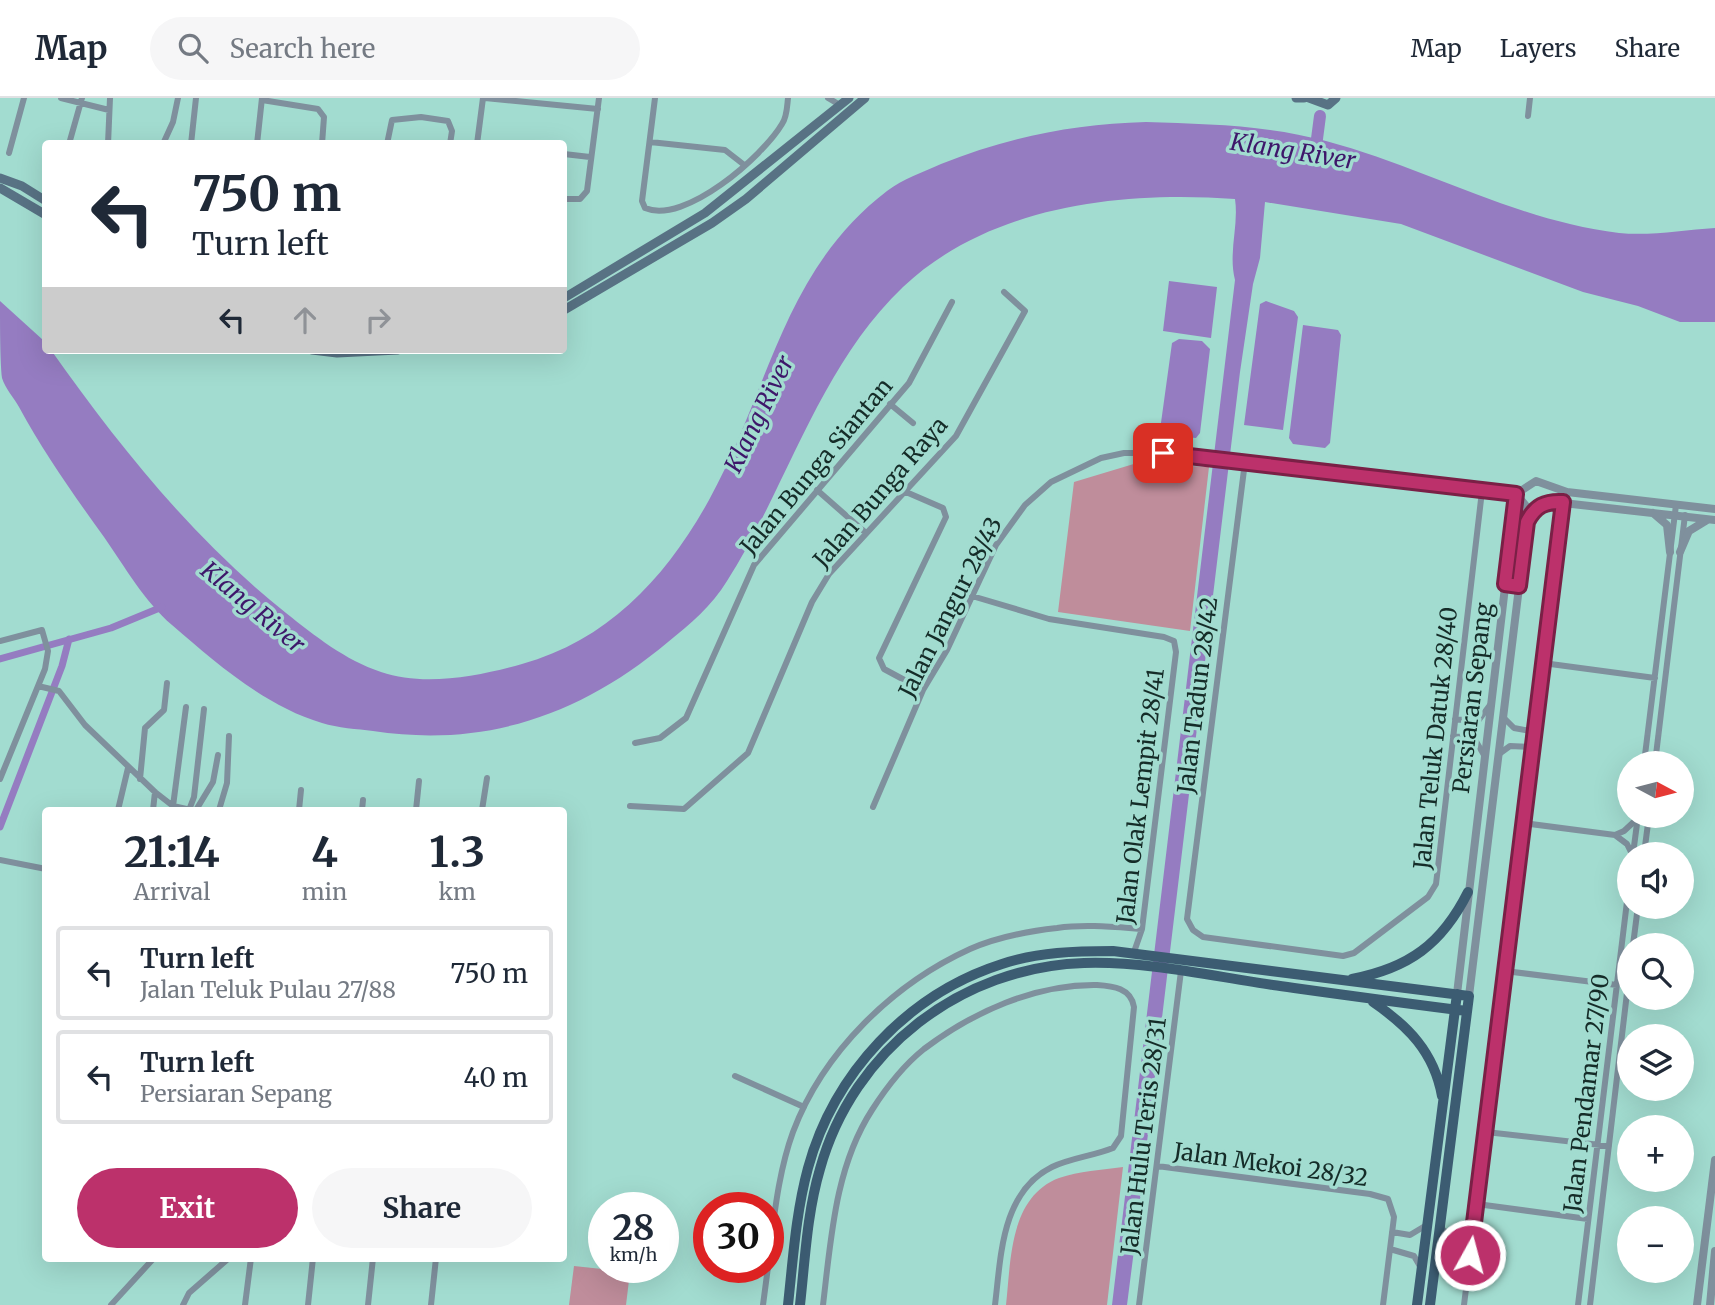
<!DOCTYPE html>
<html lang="en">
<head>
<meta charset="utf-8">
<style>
  body { margin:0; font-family:Merriweather,serif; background:#f6f6f7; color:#1f2937; height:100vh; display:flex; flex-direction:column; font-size:26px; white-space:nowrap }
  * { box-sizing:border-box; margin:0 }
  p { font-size:23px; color:#747a83 }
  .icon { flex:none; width:38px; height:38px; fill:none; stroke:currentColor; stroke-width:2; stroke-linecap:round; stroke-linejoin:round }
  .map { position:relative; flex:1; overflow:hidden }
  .sheet { position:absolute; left:42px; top:709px; width:525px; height:455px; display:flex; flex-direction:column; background:#fff; border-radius:7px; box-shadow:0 7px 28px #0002 }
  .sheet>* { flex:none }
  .top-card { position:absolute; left:42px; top:42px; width:525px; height:214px; border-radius:7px; box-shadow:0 7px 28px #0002; background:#fff; color:#1f2937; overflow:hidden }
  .needle { width:46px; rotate:97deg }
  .tools { position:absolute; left:1617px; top:653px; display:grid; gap:14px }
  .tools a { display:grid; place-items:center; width:77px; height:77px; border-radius:50%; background:#fff; box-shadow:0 7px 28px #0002; font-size:35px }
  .speed { position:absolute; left:588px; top:1094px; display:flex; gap:14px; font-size:35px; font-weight:700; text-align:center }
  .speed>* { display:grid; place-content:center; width:91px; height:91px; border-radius:50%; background:#fff; box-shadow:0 7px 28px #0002; line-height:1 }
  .speed small { font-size:18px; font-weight:400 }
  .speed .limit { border:10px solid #d22; background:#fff; color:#111 }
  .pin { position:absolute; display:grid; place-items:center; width:60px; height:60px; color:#fff; margin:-30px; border-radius:14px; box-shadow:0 4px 10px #0006 }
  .me { position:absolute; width:77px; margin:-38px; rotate:7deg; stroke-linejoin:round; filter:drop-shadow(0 0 5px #0008) }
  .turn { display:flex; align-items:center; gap:24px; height:147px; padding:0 35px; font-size:32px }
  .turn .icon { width:91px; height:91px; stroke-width:2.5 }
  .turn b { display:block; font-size:49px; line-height:60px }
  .lanes { display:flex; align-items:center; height:66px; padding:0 35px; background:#0003; justify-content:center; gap:35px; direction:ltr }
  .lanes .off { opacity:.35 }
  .eta { display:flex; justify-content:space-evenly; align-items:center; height:119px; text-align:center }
  .eta b { font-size:42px; font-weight:700; line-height:49px }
  .action { display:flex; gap:14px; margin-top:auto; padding:14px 35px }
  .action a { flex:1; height:80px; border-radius:42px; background:#bc316b; color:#fff; font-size:28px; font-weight:700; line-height:80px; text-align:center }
  .action a+a { background:#f6f6f7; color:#1f2937 }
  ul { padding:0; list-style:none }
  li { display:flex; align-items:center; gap:21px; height:94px; margin:0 14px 10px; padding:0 21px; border:4px solid #e0e1e3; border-radius:7px }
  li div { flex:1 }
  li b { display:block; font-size:26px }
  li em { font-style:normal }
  header { display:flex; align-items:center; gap:42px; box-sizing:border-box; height:98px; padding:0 35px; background:#fff; border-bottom:2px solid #e0e1e3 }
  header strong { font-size:33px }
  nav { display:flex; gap:38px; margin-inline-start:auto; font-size:24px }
  .search { width:490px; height:63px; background:#f6f6f7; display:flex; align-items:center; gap:18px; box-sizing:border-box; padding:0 24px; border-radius:38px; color:#747a83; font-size:26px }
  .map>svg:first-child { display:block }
  .green { fill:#bf8d9b }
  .water { fill:#957cc1 }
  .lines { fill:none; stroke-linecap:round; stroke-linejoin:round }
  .canal { stroke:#957cc1; stroke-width:7 }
  .river { stroke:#957cc1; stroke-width:12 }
  .minor { stroke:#7f909d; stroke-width:6 }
  .tertiary { stroke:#7f909d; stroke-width:8 }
  .secondary { stroke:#587284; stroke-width:9 }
  .primary { stroke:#3c5c72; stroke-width:10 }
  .route-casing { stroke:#7a2046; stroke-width:18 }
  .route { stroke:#bc316b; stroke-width:12 }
  .labels { text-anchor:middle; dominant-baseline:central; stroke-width:7; stroke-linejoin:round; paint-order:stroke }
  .street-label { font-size:23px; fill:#152c28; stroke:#a2dcd0 }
  .water-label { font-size:24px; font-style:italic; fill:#3e176a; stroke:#a2dcd0 }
</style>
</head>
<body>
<header>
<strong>Map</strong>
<div class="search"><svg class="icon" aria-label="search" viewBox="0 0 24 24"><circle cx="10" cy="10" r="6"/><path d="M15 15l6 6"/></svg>Search here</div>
<nav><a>Map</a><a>Layers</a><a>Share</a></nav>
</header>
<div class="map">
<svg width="1715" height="1207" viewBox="0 0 1715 1207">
  <rect width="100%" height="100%" fill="#a2dcd0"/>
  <path class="green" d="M1137,365L1209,369L1190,533L1058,514L1074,384Z
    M1123,1069L1107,1207H1006C1011,1163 1009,1099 1059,1080C1079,1073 1102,1072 1123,1069Z
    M574,1168L630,1174L626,1207H569Z"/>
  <path class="water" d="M1146,24C1206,26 1267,27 1326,43C1424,69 1517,123 1619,135C1651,138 1684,132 1715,130V224H1680L1638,208L1583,194L1401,126L1265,104L1260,160L1253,186L1240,274L1133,1160L1127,1207H1112L1235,182C1228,154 1239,128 1235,101C1122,93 990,107 903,189C819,269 788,387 727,483C712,508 690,526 668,544C581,617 486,650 373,633C357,631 338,630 322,625C265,608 216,565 172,527C144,503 125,469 104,439C73,396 44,355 19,309C14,300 5,290 2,280C0,263 0,222 0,203L43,242L46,252H51C119,348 193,441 286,515C315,538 345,562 381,574C424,589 480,578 522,566C609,542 667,478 709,402C769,294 782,173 887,93C903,81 923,74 941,66C1008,39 1074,26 1146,24Z
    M1169,183L1217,189L1211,240L1163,233Z
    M1266,203L1294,213L1298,219L1283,332L1244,327L1260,206Z
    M1303,227L1338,232L1341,237L1330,345L1325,350L1293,346L1289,340Z
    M1179,241L1202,243L1210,251L1200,335L1196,340L1163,337L1160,332L1172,245Z"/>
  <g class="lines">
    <path class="canal" d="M0,561L111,530L162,509
      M0,729L62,568L69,541"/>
    <path class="river" d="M1315,56L1320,18"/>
    <path class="minor" d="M61,0L109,12
      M485,0L598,11
      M655,0L642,103L645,110C685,127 763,58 782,26C787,19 787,9 788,0
      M828,0L840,7
      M262,2L318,11L324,19L322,46
      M1528,18L1530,0
      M650,44L725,52L743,66
      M69,46L82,0
      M108,46L110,0
      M163,46L173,24L178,0
      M191,46L196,0
      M257,46L262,0
      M387,46L392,22L421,19L448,23L452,33L450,46
      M477,46L483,0
      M9,55L24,0
      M564,56L590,59
      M564,101H580L587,93L599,0
      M890,306L913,325
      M1245,364L1187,821L1193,832L1203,839L1343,858L1354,855L1428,799L1436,786L1482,393
      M817,392L866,435
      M906,394L943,410L946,419L879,560L884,571L923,592
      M972,498L1049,521L1164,539L1174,543L1176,554L1142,831L1134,854
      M0,543L42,532L48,553L45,571L0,681
      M1543,565L1655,580
      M38,588L59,593L85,627L155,694L173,708L191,712
      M1503,619L1514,630L1535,634
      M1455,621L1478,623L1490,607
      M1453,638L1474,640L1484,657
      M635,645L660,640L686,620L754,467L909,285L952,204
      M1499,656L1510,648L1533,649
      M1644,665L1676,407
      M1655,665L1685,417
      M140,681L145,630L164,612L167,585
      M173,708L186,609
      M630,708L684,711L748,655L812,504L829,476L956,338L1025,213L1004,194
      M873,709L923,592L947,552L996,447L1025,407L1051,384L1101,360L1124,355H1163L1516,396
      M118,712L128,670
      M153,712L155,694
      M189,712L194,699L204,611
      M196,712L213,684L218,657
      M219,712L227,685L229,638
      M299,712L301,692
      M362,712L363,702
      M416,712L419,683
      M482,712L487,680
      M1523,725L1615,737L1627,746L1632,756
      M1615,737L1624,733L1638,720
      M1633,756L1638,718
      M1644,756L1649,718
      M0,762L46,771
      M1633,847L1638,808
      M1505,873L1617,887
      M735,978L804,1009
      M1486,1034L1609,1048
      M1157,1068L1370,1096L1388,1101L1394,1119L1383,1207
      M1477,1106L1588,1121
      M1440,1129L1451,1139L1472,1141
      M1392,1134L1410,1137L1425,1128
      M1390,1151L1414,1158L1421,1170
      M768,1164C774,1121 778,1075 793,1034C823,954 893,886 970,851C995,840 1030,833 1057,830C1085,826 1114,829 1142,831
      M1435,1167L1450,1157H1470
      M111,1207L154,1160
      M183,1207L189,1195L229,1160
      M245,1207L251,1160
      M308,1207L313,1160
      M368,1207L373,1160
      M431,1207L436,1160
      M763,1207L768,1169
      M823,1207C831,1141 835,1069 872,1012C886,990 904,967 924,951C973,914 1035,886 1097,887C1113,888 1131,890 1134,909L1121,1038L1113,1050C1093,1058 1071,1060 1052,1069C1001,1094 1001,1159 995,1207
      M1139,1207L1181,873
      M1464,1207L1563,404
      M1578,1207L1629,787
      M1590,1207L1629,878"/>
    <path class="tertiary" d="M1516,396L1536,383L1567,394L1715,411
      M1653,415L1667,427L1670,454
      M1527,422L1536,410L1554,404L1715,422
      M1680,454L1689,433L1707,422
      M1457,896L1516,396
      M1469,898L1527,424V409L1516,396
      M1697,1207L1715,1062
      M1710,1207L1715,1153"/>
    <path class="secondary" d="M1296,0H1304
      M1309,0L1328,7L1336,0
      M0,80L22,88L46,103
      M0,90L46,117
      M564,200L705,115L849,0
      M564,212L712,125L746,101L865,0
      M312,252L337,255L398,252"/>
    <path class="primary" d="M1352,881C1409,870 1442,846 1468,794
      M1373,904C1408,928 1434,954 1442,998
      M788,1207C793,1161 796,1114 808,1070C834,975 908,896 1002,866C1038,854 1076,853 1113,853L1469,898L1430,1207
      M800,1207C805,1162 807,1115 820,1071C853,952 961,869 1084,865C1148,863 1211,878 1273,887C1338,896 1402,905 1467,913
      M1417,1207L1457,896"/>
  </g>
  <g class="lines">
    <defs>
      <path id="route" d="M1163,355L1516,396L1505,486L1519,488L1527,424C1535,408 1545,403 1563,404L1470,1157"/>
    </defs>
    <use href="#route" class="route-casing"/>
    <use href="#route" class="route"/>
  </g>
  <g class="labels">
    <g class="street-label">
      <text transform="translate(816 368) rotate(-50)">Jalan Bunga Siantan</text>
      <text transform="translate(880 394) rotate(-49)">Jalan Bunga Raya</text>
      <text transform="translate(950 509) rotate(-63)">Jalan Jangur 28/43</text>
      <text transform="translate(1197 597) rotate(-83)">Jalan Tadun 28/42</text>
      <text transform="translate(1472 600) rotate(-83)">Persiaran Sepang</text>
      <text transform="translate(1435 640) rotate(-84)">Jalan Teluk Datuk 28/40</text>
      <text transform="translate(1140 698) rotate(-83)">Jalan Olak Lempit 28/41</text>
      <text transform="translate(1586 995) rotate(-83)">Jalan Pendamar 27/90</text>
      <text transform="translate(1143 1038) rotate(-83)">Jalan Hulu Teris 28/31</text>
      <text transform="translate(1271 1066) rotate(8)">Jalan Mekoi 28/32</text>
    </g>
    <g class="water-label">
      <text transform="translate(1293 53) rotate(9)">Klang River</text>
      <text transform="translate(759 316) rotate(-64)">Klang River</text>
      <text transform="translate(253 509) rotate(40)">Klang River</text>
    </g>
  </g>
</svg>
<div class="tools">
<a><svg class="needle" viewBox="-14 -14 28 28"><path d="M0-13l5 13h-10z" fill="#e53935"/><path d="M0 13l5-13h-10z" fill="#747a83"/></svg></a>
<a><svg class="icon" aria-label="sound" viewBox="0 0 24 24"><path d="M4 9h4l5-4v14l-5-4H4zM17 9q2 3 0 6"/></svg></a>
<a><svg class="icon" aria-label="search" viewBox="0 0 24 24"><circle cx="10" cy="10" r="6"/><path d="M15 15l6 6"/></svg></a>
<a><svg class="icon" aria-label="layers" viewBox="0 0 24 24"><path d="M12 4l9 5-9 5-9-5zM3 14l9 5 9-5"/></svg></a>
<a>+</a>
<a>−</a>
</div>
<div class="speed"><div>28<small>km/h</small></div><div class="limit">30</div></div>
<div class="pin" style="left:1163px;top:355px;background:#d93025"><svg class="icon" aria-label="arrive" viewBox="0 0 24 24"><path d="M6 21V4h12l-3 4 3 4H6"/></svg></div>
<svg class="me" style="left:1470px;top:1157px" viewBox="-20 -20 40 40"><circle r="17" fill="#bc316b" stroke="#fff" stroke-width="3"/><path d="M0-11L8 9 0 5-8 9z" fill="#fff"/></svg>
<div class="top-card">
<div class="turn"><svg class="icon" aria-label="left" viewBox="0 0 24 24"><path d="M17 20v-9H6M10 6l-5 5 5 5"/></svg><div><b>750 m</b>Turn left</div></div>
<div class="lanes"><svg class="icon" aria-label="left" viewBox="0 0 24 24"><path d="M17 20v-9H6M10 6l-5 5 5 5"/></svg><svg class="icon off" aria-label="ahead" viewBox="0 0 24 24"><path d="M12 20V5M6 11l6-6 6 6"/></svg><svg class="icon off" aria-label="right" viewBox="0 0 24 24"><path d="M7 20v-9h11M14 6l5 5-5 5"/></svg></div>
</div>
<section class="sheet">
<div class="eta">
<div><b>21:14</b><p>Arrival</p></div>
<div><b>4</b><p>min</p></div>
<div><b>1.3</b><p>km</p></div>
</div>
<ul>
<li><svg class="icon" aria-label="left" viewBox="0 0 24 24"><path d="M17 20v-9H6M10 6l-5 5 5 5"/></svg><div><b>Turn left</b><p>Jalan Teluk Pulau 27/88</p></div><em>750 m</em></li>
<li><svg class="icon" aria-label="left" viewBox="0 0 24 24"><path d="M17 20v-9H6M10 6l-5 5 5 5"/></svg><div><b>Turn left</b><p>Persiaran Sepang</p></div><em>40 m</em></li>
</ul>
<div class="action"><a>Exit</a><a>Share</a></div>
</section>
</div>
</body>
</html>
